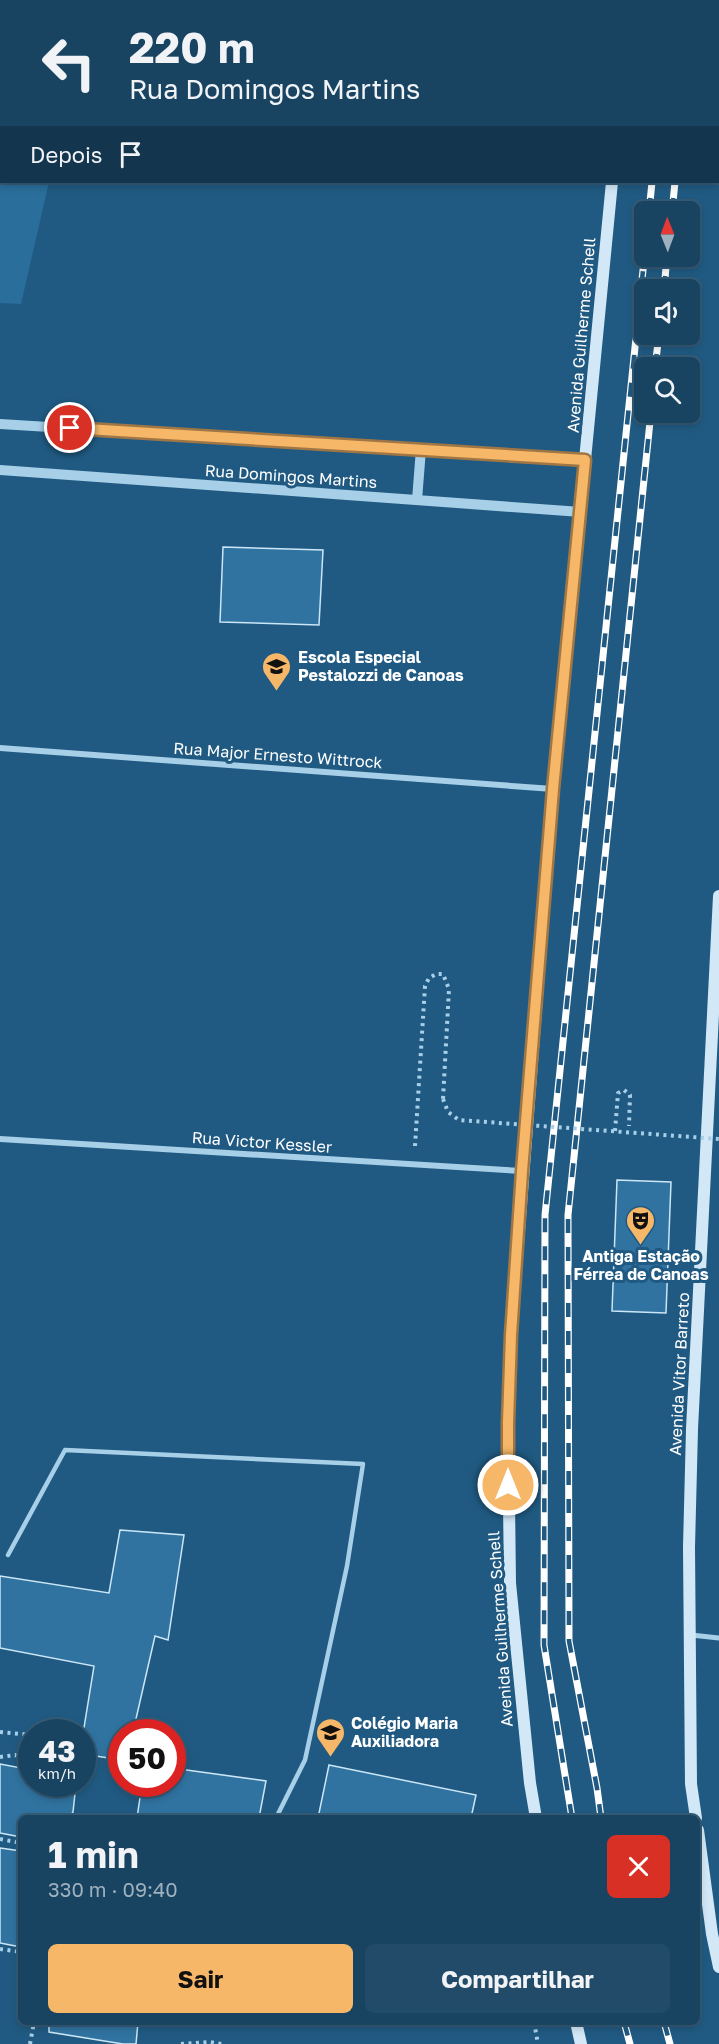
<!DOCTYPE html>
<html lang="pt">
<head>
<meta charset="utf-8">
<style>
  body { margin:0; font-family:"Golos Text",sans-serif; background:#214b68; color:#f1f3f6; height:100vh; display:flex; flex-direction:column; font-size:22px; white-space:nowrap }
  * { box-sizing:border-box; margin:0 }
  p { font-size:20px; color:#9fb0be }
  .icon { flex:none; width:33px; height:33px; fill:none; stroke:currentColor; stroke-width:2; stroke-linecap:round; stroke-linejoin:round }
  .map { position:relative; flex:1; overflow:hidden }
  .side { position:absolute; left:18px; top:1815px; width:682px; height:210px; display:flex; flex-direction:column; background:#184462; border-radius:9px; box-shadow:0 3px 9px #0003,0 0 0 2px #365c77 }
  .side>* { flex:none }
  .guide { position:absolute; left:0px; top:0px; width:720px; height:183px; box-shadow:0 3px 9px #0003,0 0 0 2px #365c77; background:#184462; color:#f1f3f6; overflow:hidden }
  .needle { width:39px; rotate:359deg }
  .tools { position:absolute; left:634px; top:201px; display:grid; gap:12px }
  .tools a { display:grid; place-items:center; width:66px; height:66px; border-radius:9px; background:#184462; box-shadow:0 3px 9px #0003,0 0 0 2px #365c77; font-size:30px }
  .speed { position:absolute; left:18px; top:1719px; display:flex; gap:12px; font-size:30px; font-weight:700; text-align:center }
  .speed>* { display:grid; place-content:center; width:78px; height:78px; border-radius:50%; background:#184462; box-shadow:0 3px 9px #0003,0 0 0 2px #365c77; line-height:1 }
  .speed small { font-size:15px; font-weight:400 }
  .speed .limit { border:9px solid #d22; background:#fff; color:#111 }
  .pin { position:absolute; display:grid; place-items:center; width:51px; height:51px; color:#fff; margin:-26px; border:3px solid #fff; border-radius:50%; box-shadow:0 2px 6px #0007 }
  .me { position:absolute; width:66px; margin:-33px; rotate:0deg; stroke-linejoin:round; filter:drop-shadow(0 0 4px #0008) }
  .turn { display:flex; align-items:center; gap:21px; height:126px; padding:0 30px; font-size:27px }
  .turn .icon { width:78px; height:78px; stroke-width:2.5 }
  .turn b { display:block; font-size:42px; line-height:51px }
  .then { display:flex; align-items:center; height:57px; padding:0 30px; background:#0003; gap:12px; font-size:22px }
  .round { display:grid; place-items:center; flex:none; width:63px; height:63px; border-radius:9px; background:#214b68 }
  .overview { display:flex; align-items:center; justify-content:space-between; height:102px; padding:0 30px }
  h1 { font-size:36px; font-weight:700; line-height:45px }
  .cta { display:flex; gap:12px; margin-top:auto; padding:12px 30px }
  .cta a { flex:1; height:69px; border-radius:9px; background:#f6b768; color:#111; font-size:24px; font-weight:700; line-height:69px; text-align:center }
  .cta a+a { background:#214b68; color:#f1f3f6 }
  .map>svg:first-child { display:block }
  .green { fill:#2a6e9b }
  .building { fill:#3073a0; stroke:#cbe6f6; stroke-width:1.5 }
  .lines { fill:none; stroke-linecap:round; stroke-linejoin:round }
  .path { stroke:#a7cfe8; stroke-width:4; stroke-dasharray:3 4.5; stroke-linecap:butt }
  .service { stroke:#a7cfe8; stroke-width:4.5 }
  .pedestrian { stroke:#a7cfe8; stroke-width:5 }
  .minor { stroke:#a7cfe8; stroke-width:6 }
  .tertiary { stroke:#a7cfe8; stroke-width:10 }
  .secondary { stroke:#d2e8f7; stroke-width:12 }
  .rail-casing { stroke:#fff; stroke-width:7 }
  .rail { stroke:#205a82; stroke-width:4.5; stroke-dasharray:14; stroke-linecap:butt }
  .path-bridge { stroke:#a7cfe8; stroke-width:4; stroke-dasharray:3 4.5; stroke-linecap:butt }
  .route-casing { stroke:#a07744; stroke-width:15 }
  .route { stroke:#f6b768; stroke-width:10 }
  .labels { text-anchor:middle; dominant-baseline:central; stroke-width:6; stroke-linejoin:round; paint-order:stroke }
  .street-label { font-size:16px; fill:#fff; stroke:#205a82 }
  .poi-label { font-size:16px; font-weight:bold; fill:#fff; stroke:#205a82; text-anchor:start }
</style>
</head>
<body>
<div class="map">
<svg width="719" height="2044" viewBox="0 0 719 2044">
  <rect width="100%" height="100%" fill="#205a82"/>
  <path class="green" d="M0,103L2,182H49L21,304L0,303Z"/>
  <path class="building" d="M223,547L323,550L319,625L220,622Z
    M617,1180L671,1182L666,1313L612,1311Z
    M120,1530L184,1535L168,1640L155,1636L133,1732H122V1760L82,1754V1740L94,1666L0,1648V1576L109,1593Z
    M0,1764L32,1770V1784H76L73,1812L69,1818H21V1837L0,1833Z
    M329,1765L476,1795L471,1818H318Z
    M172,1768L266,1781L259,1818H137L142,1784H172Z
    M0,1848L21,1851V1947L0,1943Z
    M49,2022H138L136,2044H123L49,2032Z"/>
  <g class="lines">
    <path class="path" d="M615,1131L618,1093L624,1090L630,1095L629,1126
      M415,1146L425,986L429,978L436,974H443L449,989L443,1099
      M0,1732L32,1735
      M0,1757L15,1755L32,1760
      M0,1839L21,1843
      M0,1949L21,1952
      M534,2022L538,2044
      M30,2044L34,2022
      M181,2044L209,2042L222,2044"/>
    <path class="service" d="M8,1555L65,1450L363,1464L347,1566L305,1760L276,1818"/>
    <path class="pedestrian" d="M691,1635L719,1638"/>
    <path class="minor" d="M0,748L553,789
      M0,1139L522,1171"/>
    <path class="tertiary" d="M0,424L585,460
      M0,470L581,512
      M417,500L421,449"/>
    <path class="secondary" d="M628,2V0
      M536,1818L530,1783L510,1583L508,1422L511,1335L553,789L612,182
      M696,1818L691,1784L689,1547L692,1429L719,896
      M698,1830L712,1934L719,1967
      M576,2022L581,2044"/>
    <defs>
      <path id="rail" d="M671,2V0
        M693,2V0
        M649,212L652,182
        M672,212L675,182
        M664,290L667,256
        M655,368L659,334
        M572,1818L544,1645L545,1215L645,251
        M601,1818L597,1788L569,1641L568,1215L651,412
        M624,2022L630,2044
        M664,2022L670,2044"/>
    </defs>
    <use href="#rail" class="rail-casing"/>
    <use href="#rail" class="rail"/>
    <path class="path-bridge" d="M443,1099L448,1112L459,1120L719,1139"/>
  </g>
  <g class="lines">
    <defs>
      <path id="route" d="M70,428L585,460L553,789L522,1171L511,1335L508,1422V1485"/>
    </defs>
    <use href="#route" class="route-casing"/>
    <use href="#route" class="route"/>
  </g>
  <defs>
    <symbol id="school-pin" viewBox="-11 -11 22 30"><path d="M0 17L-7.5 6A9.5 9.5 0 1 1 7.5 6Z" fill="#f6b768" stroke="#205a82"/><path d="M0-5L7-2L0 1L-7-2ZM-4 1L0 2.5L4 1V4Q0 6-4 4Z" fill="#111"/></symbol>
    <symbol id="theatre-pin" viewBox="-11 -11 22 30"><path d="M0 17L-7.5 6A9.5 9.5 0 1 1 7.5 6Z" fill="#f6b768" stroke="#205a82"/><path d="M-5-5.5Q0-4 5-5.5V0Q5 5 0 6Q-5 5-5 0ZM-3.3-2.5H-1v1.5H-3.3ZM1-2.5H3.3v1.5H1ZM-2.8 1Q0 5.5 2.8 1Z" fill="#111"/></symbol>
  </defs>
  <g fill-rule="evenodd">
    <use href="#school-pin" x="260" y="650" width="33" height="45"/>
    <use href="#theatre-pin" x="624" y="1204" width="33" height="45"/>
    <use href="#school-pin" x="314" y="1716" width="33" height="45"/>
  </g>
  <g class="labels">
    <g class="street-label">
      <text transform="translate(581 335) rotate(-85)">Avenida Guilherme Schell</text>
      <text transform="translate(291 476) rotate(4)">Rua Domingos Martins</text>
      <text transform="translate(278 755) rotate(4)">Rua Major Ernesto Wittrock</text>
      <text transform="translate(262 1142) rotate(4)">Rua Victor Kessler</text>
      <text transform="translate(679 1374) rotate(-87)">Avenida Vitor Barreto</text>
      <text transform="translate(500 1629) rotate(-94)">Avenida Guilherme Schell</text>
    </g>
    <g class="poi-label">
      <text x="298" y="657">Escola Especial<tspan x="298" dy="18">Pestalozzi de Canoas</tspan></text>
      <text x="641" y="1256" text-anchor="middle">Antiga Estação<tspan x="641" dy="18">Férrea de Canoas</tspan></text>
      <text x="351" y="1723">Colégio Maria<tspan x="351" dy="18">Auxiliadora</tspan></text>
    </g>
  </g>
</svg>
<div class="tools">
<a><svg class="needle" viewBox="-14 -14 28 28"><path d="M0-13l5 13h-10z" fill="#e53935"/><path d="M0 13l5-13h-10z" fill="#9fb0be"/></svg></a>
<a><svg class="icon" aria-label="sound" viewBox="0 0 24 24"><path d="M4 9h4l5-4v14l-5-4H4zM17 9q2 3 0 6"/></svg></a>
<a><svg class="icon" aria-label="search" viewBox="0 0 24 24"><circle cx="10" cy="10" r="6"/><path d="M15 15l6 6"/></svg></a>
</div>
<div class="speed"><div>43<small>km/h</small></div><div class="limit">50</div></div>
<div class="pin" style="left:70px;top:428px;background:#d93025"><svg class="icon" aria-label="arrive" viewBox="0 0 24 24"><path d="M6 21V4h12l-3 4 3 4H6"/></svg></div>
<svg class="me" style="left:508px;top:1485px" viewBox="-20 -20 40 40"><circle r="17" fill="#f6b768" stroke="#fff" stroke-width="3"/><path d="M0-11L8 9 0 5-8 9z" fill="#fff"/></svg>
<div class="guide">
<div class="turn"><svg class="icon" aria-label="left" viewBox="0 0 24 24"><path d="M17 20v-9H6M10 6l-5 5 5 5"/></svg><div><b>220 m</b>Rua Domingos Martins</div></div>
<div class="then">Depois<svg class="icon" aria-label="arrive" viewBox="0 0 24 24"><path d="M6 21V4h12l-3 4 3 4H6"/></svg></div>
</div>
<section class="side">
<div class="overview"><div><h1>1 min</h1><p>330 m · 09:40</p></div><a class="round" style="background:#d93025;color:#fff"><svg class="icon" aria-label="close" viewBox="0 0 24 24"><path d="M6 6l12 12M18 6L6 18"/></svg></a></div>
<div class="cta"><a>Sair</a><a>Compartilhar</a></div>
</section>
</div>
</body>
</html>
